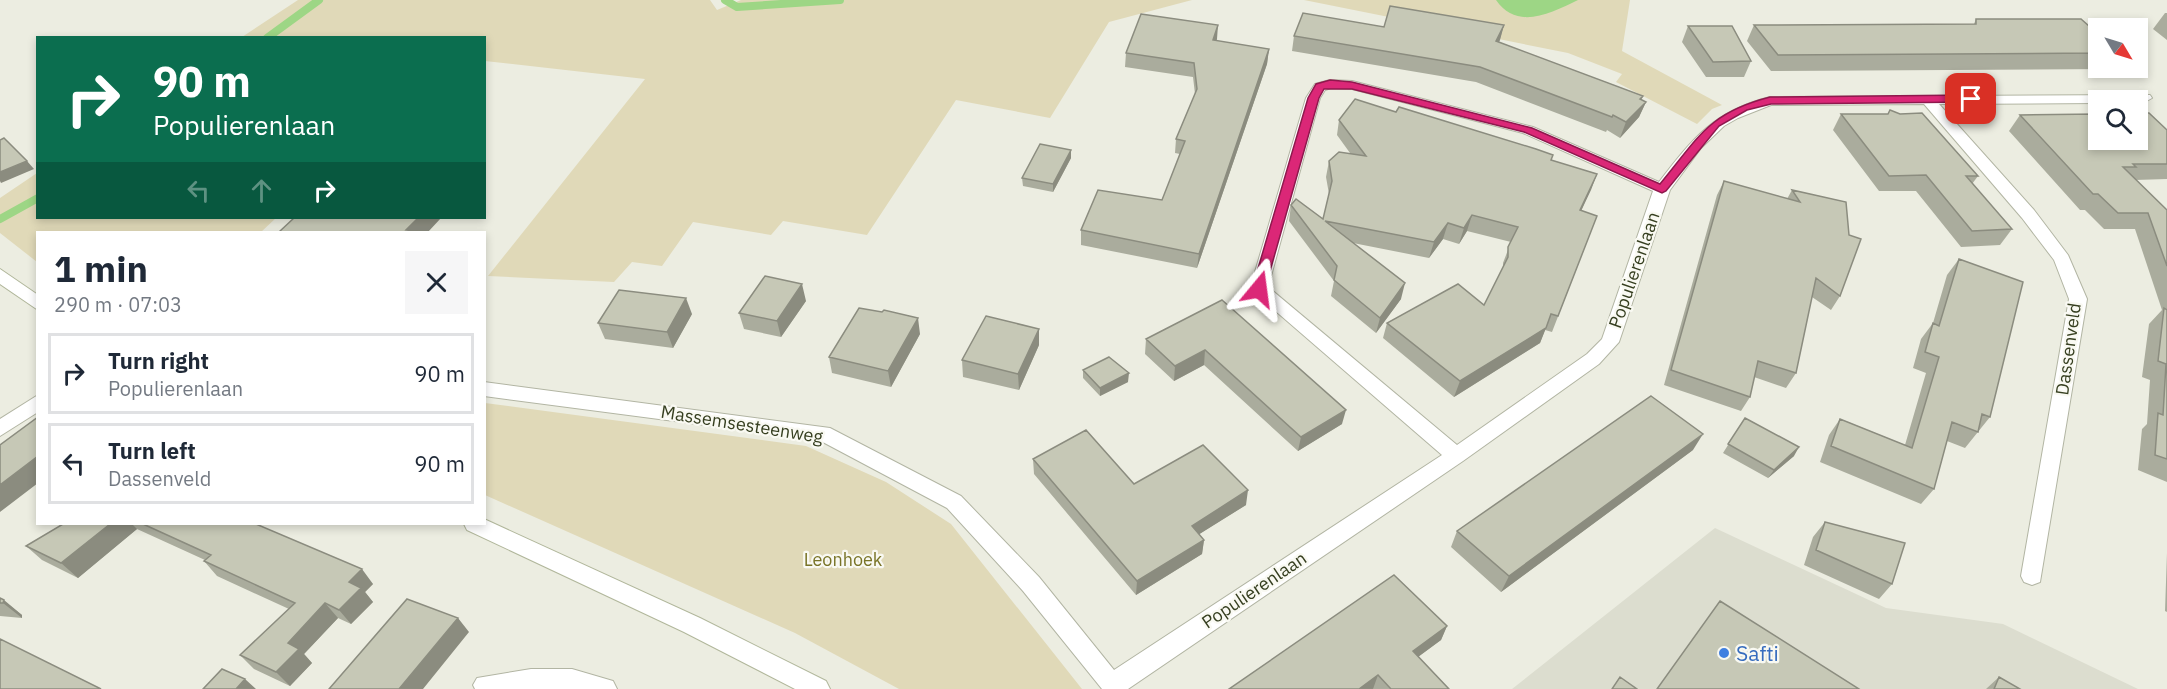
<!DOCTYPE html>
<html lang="en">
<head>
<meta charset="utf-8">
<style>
  body { margin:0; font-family:"IBM Plex Sans",sans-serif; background:#f6f6f7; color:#1f2937; height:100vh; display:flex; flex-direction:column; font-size:22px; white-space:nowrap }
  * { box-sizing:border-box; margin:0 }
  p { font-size:20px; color:#747a83 }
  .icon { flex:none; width:33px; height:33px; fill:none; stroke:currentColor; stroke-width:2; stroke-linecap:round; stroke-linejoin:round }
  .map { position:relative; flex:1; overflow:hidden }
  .sheet { position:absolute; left:36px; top:231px; width:450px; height:294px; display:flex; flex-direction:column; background:#fff; border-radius:0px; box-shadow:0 3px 9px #0003 }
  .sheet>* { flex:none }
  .top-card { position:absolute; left:36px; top:36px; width:450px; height:183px; border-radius:0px; box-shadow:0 3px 9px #0003; background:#0b6e4f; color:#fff; overflow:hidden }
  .needle { width:39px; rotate:128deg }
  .buttons { position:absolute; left:2088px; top:18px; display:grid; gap:12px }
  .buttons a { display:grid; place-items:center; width:60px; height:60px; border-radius:0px; background:#fff; box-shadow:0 3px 9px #0003; font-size:30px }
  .pin { position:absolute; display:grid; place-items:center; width:51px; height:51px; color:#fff; margin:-26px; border-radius:12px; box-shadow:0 3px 9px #0006 }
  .me { position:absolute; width:66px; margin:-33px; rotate:16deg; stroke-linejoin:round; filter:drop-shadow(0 0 4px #0008) }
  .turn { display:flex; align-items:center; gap:21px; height:126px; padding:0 18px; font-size:27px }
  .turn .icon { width:78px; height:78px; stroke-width:2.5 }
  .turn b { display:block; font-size:42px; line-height:51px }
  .lanes { display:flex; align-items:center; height:57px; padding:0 18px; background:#0003; justify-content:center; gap:30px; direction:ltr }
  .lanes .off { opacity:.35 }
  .round { display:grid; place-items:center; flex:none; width:63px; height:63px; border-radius:0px; background:#f6f6f7 }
  .overview { display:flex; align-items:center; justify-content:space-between; height:102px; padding:0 18px }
  h1 { font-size:36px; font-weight:800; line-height:45px }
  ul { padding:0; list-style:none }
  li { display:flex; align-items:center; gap:18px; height:81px; margin:0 12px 9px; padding:0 6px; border:3px solid #e0e1e3; border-radius:0px }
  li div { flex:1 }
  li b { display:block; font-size:22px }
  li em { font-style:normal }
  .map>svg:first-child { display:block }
  .built { fill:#dcddcf }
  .green { fill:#e0d9b8 }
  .water { fill:#9dd685 }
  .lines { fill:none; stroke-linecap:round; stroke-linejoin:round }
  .stream { stroke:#9dd685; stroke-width:8 }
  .minor-casing { stroke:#b2b5a3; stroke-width:2 }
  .secondary-casing { stroke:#b1b79b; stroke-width:2 }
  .minor { fill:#fff; fill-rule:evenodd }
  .secondary { fill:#fff; fill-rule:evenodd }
  .wall { fill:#aaac9d }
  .shaded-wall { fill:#8b8c7f }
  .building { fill:#c6c8b6; stroke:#8b8c7f; stroke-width:1.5 }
  .route { fill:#db2777; stroke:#8e194d; stroke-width:1.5 }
  .shop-dot { fill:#3f7fe0; stroke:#f9f9f2; stroke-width:2 }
  .labels { text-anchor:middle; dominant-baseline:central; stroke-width:4.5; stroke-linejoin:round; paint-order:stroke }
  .street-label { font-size:18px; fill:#363f20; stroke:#f9f9f2 }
  .park-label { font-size:18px; fill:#797427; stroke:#f9f9f2 }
  .near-shop-label { font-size:21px; fill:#366cbe; stroke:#f9f9f2; text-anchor:start }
</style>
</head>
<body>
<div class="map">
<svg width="2167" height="689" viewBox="0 0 2167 689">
  <rect width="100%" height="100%" fill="#ecede1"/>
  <path class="built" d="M1715,528L1886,608L2003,624L2138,689H1512Z"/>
  <path class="green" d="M298,0H710L717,10L741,0H1192L1109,22L1050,118L956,100L867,235L783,221L771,235L693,222L662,266L632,262L614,282L488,276L645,79L485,61L484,38L242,37Z
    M1304,0H1630L1622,51L1722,105L1712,109L1697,124L1616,82L1622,74L1568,53Z
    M37,173L38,218H276L261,232H38L37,262L0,233V198Z
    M485,403L806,446L886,482L951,524L1082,689H899L795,633L485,495Z"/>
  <path class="water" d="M1496,0H1578C1551,13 1517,31 1496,0Z"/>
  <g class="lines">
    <path class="stream" d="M725,0L737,7L840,0
      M267,38L319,0
      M0,219L38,198"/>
    <defs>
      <path id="minor" d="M1330,80L1352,81L1533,127L1659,182C1693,138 1714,111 1770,97L2150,95L2152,98L2145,102L2098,100V103L1939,104L2034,210L2068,255L2087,299L2040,582L2032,585L2024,582L2021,576L2069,299L2054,260L2022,218L1924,104L1771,105L1738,118L1724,126L1701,148L1670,190L1619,342L1599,364L1463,461L1128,689H1102L1023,591L947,508L819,440L484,396V382L830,428L961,496L1039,577L1114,670L1442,455L1250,289L1306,98L1315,84ZM1331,88L1352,89L1523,133L1653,191L1602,339L1587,354L1457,445L1268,287L1320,98L1325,90Z
        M38,395V412L0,436V419Z
        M531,669H572L613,681L617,689H475L473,685L477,678Z"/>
      <path id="secondary" d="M0,269L38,295V310L0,284Z
        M484,519L700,618L826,681L830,689H795L684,632L467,530L464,524H484Z"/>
    </defs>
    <use href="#minor" class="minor-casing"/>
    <use href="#secondary" class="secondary-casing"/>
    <use href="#minor" class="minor"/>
    <use href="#secondary" class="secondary"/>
  </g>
  <path class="wall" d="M2165,13H2167V40L2153,29Z
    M1976,19L2098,34V68H2110L2109,69L1771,71L1747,41L1754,25L1974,24Z
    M1504,25L1499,42L1643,96L1641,100L1646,102L1639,117L1620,138L1607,130L1606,132L1476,82L1292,51L1294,36L1384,27Z
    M1688,26L1751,61L1744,77H1706L1682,42Z
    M1217,39L1216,41L1269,49L1267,64L1197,268L1081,245V230L1162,200L1180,154L1175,153L1176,139L1195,94L1193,77L1125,67L1126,53Z
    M1841,114L1978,176L1972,184L2012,229L2000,245L1961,247L1916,191H1879L1833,130Z
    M2020,115L2167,130V179L2135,180L2167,210V482L2138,470L2142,429L2147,424L2150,380L2142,377L2149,324L2162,310L2135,229H2104L2085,210H2080L2009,131Z
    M1339,120L1551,160L1597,174L1581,211L1597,216L1552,332L1545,330L1540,343L1454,397L1383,338L1387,323L1484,305L1503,267V263L1511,242L1467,231L1459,244L1443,239L1429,258L1353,243L1401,299L1376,333L1331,296L1334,281L1289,221L1291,205L1323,219L1329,194L1326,177L1329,161L1350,153L1337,135Z
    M1071,150V158L1053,192L1023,186L1022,178Z
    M1724,181L1787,199L1792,190L1846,202L1840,296L1831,310L1812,297L1796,373L1786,388L1754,377L1750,397L1741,411L1664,385L1717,195Z
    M1959,259L1990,417L1965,448L1947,441L1934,489L1921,504L1820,462L1829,435L1840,419L1905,445L1926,373L1913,368L1921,339L1933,323L1947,275Z
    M1222,300L1342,424L1298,451L1204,365L1174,381L1145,354L1146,339Z
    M806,301L781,337L744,329L739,313Z
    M692,314L673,348L605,339L598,323Z
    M920,334L891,387L832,373L829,357Z
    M1039,345L1019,390L963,377L962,360Z
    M1083,370L1128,382L1100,396L1083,378Z
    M1745,418L1794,456L1768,478L1723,453Z
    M1693,450L1501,592L1451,547L1457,531Z
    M1033,459L1134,484L1246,505L1199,534L1204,540L1202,554L1136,595L1034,474Z
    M1825,522L1892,584L1879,599L1804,565L1813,537Z
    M63,524H256L373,584L365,592L373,602L351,624L338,618L304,654L312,663L290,686L254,669L240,655L289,609L217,576L204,561L205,560L137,529L78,578L42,560L26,546Z
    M2167,553V612L2165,611Z
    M0,598L22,615V618L0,616Z
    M1447,626L1441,640L1418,657L1449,689H1229Z
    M1999,677L2020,689H1986Z"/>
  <path class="shaded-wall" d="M1218,25L1217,39L1211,54L1213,40Z
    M1504,25L1500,40L1492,55L1496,41Z
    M1269,49L1267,64L1197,268L1199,254Z
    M1643,96L1637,111L1646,102L1639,117L1620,138L1626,122Z
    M1071,150V158L1053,192V184Z
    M27,161L34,169L1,183L0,181V172Z
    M1597,174L1591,190L1574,226L1580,210Z
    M1472,215L1467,231L1459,244L1464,228Z
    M418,218H441L428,232H408L406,230Z
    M1448,223L1443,239L1429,258L1434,242Z
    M1405,283L1401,299L1376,333L1380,318Z
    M802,284L806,301L781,337L777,321Z
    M686,298L692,314L673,348L667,332Z
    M918,318L920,334L891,387L888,371Z
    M1546,328L1540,343L1454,397L1460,381Z
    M1039,329V345L1019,390L1018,374Z
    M1205,350L1204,365L1174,381L1175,366Z
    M1129,373L1128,382L1100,396V388Z
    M1346,410L1342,424L1298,451L1301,437Z
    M1703,434L1693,450L1501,592L1509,576Z
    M1799,447L1794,456L1768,478L1774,470Z
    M38,456V483L0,512V485Z
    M1248,490L1246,505L1190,540L1192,526Z
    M110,524H132L137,529L78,578L61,563Z
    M1204,540L1202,554L1136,595L1137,581Z
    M362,569L373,584L365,592L373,602L351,624L339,610L349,582Z
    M4,600L22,615V618L3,603Z
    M325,603L338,618L304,654L312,663L290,686L276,672L288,643Z
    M458,618L469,632L423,689H399Z
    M1447,626L1441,640L1407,665L1413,651Z
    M1378,675L1373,689H1359Z
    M245,679L256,689H236Z"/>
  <path class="building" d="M1390,6L1504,25L1496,41L1643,96L1640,99L1646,102L1626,122L1613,115L1612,117L1480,67L1294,36L1303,13L1384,27Z
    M1141,14L1218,25L1213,40L1269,49L1199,254L1081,230L1098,190L1162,200L1185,141L1176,139L1197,89L1194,63L1126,53Z
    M1976,19H2081L2098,34V53L1778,55L1754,25L1976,24Z
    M1688,26H1732L1751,61L1713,62Z
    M1355,99L1396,112L1399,107L1536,149L1553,155L1551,160L1597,174L1580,210L1597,216L1558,316L1551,314L1546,328L1460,381L1387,323L1458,284L1484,305L1508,257V247L1518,227L1472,215L1464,228L1448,223L1434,242L1325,221L1405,283L1380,318L1334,280L1337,266L1291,205L1296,199L1323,219L1332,181L1329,161L1339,152L1366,156L1339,120Z
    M1890,110L1900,114L1922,113L1978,176H1966L2012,229L1972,231L1926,175L1889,176L1841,114H1888Z
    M2138,113H2149L2167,130V164H2133L2136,167H2123L2167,210V266L2148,213H2118L2098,194H2093L2020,115L2098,114V140H2138Z
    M4,138L27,161L0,172V140Z
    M1040,144L1071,150L1053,184L1022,178Z
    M1724,181L1800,202L1792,190L1846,202L1849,235L1861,239L1840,296L1816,278L1796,373L1758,361L1750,397L1671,370Z
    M294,218H418L406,230L424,232H279Z
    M1959,259L2023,282L1990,417L1982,414L1978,432L1952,422L1934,489L1831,446L1840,419L1912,448L1939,357L1925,352L1933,323L1939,326Z
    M765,276L802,284L777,321L739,313Z
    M619,290L686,298L667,332L598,323Z
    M1222,300L1346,410L1301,437L1205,350L1175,366L1146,339Z
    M859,308L882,312L884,310L918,318L888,371L829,357Z
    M2164,308L2167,310V459L2155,455L2158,413L2163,415L2166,364L2158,361Z
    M986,316L1039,329L1018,374L962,360Z
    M1109,357L1129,373L1100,388L1083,370Z
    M1651,396L1703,434L1509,576L1457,531Z
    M38,417V456L0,485V445Z
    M1745,418L1799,447L1774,470L1728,444Z
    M1086,430L1134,484L1203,445L1248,490L1192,526L1204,540L1137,581L1033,459Z
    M1825,522L1905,543L1892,584L1816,550Z
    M63,524H110L61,563L26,546Z
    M143,524H256L362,569L349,582L361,588L339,610L325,603L288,643L299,649L276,672L240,655L295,603L204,561L211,555Z
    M1394,575L1447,626L1413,651L1449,689H1391L1378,675L1359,689H1229Z
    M0,598L4,600L3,603H0Z
    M407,599L458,618L399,689H329Z
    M1720,601L1859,689H1657Z
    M0,639L101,689H0Z
    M222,669L245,679L236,689H203Z
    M1620,677L1637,689H1612Z
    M1999,677L2020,689H1994Z"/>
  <path class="route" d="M1330,80L1352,82L1532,128L1660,184C1699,137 1708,113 1770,97L1971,95L1976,99L1971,102L1771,104L1747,110L1719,126L1666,191L1662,193L1524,132L1352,89H1324L1319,98L1265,289L1259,294L1254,292L1252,289L1308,98L1316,84Z"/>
  <circle class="shop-dot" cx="1724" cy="653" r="6"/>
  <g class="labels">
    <g class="street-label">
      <text transform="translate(1634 270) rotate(-71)">Populierenlaan</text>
      <text transform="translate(2068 349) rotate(-82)">Dassenveld</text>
      <text transform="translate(742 424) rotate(9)">Massemsesteenweg</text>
      <text transform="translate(1254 590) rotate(-34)">Populierenlaan</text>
    </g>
    <g class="park-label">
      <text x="843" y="559">Leonhoek</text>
    </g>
    <g class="near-shop-label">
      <text x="1736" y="653">Safti</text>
    </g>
  </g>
</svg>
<div class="buttons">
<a><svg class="needle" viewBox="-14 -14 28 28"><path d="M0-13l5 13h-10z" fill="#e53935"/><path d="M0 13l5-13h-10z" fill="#747a83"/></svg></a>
<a><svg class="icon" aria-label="search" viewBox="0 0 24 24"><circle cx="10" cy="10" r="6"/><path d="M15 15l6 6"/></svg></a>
</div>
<div class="pin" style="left:1971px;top:99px;background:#d93025"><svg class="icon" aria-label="arrive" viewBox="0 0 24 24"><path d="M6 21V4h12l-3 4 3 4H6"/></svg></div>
<svg class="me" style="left:1259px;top:289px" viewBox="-20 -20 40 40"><path d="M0-17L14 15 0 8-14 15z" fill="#db2777" stroke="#fff" stroke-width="4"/></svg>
<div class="top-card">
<div class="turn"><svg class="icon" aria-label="right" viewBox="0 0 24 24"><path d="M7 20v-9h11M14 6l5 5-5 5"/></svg><div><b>90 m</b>Populierenlaan</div></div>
<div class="lanes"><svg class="icon off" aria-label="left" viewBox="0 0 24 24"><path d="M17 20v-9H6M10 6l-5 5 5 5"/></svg><svg class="icon off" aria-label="ahead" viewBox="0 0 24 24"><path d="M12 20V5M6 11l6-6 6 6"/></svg><svg class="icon" aria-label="right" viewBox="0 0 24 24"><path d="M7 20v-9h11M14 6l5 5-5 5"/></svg></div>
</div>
<section class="sheet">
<div class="overview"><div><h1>1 min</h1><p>290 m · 07:03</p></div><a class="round"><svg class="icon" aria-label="close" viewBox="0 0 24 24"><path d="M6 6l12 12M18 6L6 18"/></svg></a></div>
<ul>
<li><svg class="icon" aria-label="right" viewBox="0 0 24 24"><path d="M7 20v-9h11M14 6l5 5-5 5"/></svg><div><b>Turn right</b><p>Populierenlaan</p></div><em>90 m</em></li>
<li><svg class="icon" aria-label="left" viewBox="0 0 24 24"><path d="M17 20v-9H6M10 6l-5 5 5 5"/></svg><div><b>Turn left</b><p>Dassenveld</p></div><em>90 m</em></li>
</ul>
</section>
</div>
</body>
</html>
